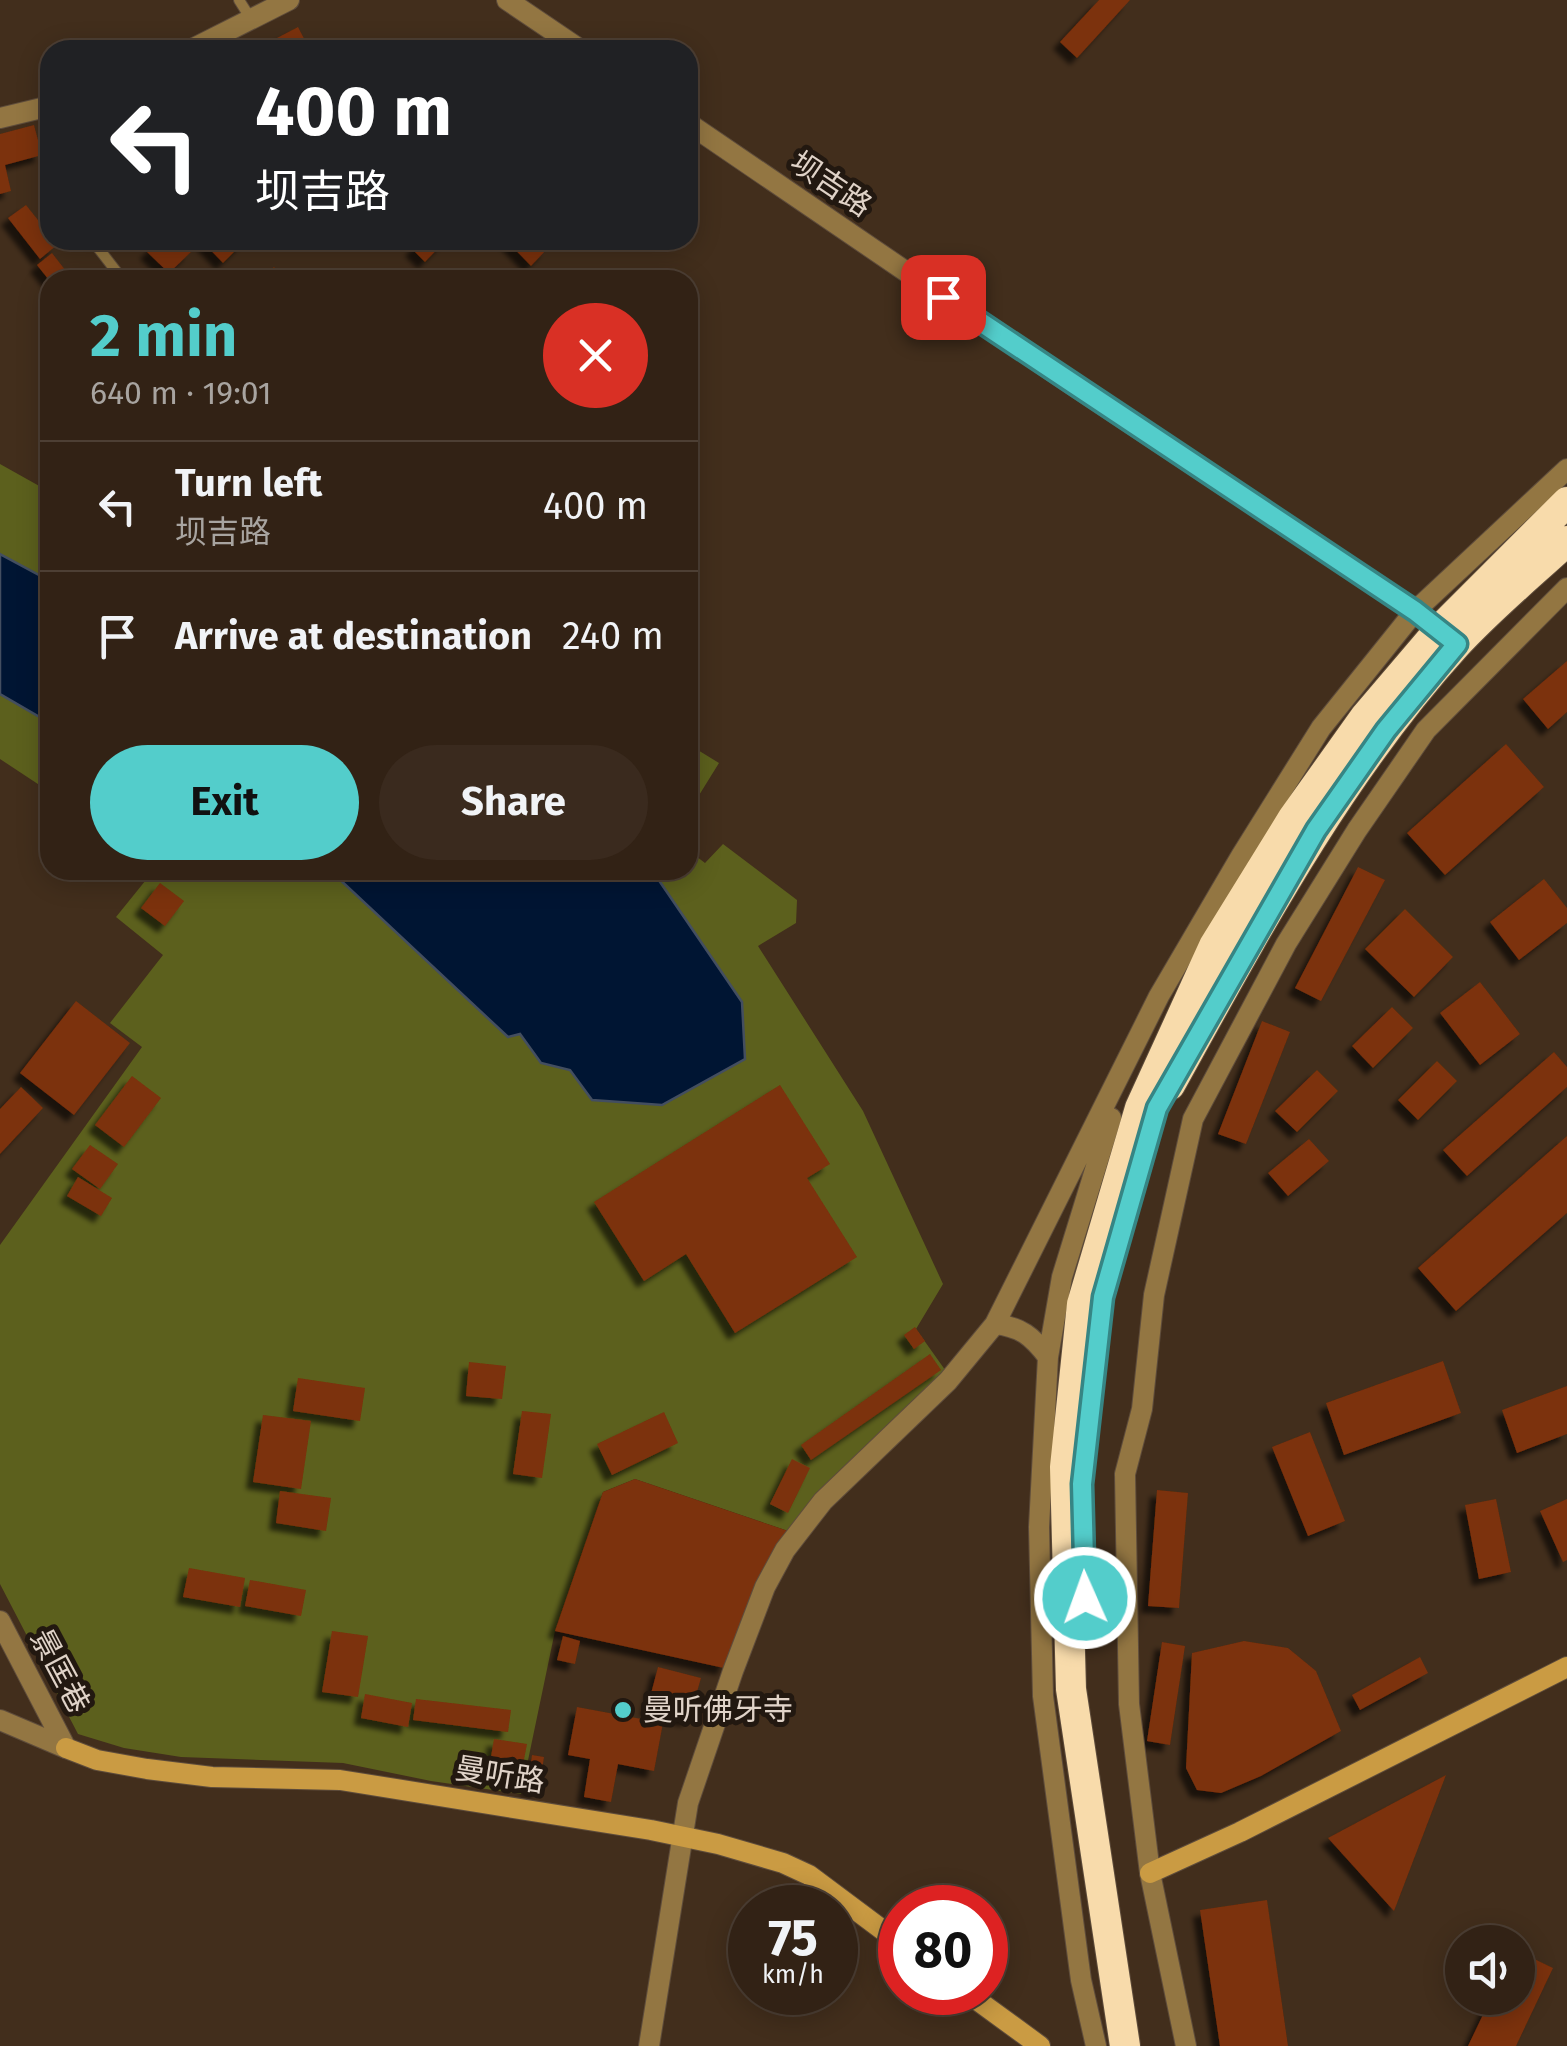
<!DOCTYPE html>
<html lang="en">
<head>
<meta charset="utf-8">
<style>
  body { margin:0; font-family:"Fira Sans","Noto Sans SC",sans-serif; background:#3a2a1e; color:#f1f3f6; height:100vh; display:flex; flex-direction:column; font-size:38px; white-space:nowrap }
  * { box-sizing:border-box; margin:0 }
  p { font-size:32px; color:#a8a4a0 }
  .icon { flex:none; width:55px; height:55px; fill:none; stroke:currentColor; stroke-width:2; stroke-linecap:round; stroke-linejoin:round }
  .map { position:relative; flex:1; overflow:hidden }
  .side { position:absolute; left:40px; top:270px; width:658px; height:610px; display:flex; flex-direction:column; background:#322215; border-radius:30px; box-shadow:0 5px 25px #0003,0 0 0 2px #4d3f34 }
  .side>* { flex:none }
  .top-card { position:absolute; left:40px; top:40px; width:658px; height:210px; border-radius:30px; box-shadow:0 5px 25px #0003,0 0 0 2px #4d3f34; background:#202124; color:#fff; overflow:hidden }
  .buttons { position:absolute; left:1445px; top:1925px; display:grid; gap:20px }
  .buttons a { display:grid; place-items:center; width:90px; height:90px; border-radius:50%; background:#322215; box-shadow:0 5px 25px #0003,0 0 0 2px #4d3f34; font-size:50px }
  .speed { position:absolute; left:728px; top:1885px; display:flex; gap:20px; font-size:50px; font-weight:700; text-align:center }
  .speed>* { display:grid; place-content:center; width:130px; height:130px; border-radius:50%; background:#322215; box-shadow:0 5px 25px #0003,0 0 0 2px #4d3f34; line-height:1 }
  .speed small { font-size:25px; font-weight:400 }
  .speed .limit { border:15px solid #d22; background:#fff; color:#111 }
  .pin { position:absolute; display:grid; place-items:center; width:85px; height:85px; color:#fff; margin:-42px; border-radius:20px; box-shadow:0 5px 15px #0006 }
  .me { position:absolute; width:110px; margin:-55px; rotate:358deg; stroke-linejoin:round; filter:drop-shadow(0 0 8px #0008) }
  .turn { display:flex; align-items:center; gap:35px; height:210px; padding:0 50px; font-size:45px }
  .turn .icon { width:130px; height:130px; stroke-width:2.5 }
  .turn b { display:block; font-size:70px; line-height:85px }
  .round { display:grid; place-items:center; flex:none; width:105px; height:105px; border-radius:52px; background:#3a2a1e }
  .summary { display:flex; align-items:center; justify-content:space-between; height:170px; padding:0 50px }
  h1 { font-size:60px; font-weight:700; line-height:75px; color:#53cdcb }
  .button { display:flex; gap:20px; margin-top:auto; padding:20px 50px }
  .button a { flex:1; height:115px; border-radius:60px; background:#53cdcb; color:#111; font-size:40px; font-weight:700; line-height:115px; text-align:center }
  .button a+a { background:#3a2a1e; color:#f1f3f6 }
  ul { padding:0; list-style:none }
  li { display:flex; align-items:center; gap:30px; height:130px; padding:0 50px; border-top:2px solid #4d3f34 }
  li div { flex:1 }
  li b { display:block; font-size:38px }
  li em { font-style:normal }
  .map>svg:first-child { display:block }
  .green { fill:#5c601d }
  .water { fill:#001533; stroke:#434e60; stroke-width:2.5 }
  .building { fill:#7b300a; filter:url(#shadow) }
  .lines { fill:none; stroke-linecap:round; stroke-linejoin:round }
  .lane-casing { stroke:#5e4c3b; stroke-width:12 }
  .street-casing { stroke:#5e4c3b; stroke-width:22 }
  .secondary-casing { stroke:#5e4c3b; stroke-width:22 }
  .highway-casing { stroke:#5e4c3b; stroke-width:32 }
  .lane { stroke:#937642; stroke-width:10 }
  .street { stroke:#937642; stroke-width:20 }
  .secondary { stroke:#ca9b43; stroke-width:20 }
  .highway { stroke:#f8dbab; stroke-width:30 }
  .route-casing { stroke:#368584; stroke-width:25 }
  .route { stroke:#53cdcb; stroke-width:18 }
  .poi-dot { fill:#53cdcb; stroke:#221810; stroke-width:4 }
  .labels { text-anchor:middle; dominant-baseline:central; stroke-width:10; stroke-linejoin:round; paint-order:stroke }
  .street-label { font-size:30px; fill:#e0d3c8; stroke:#221810 }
  .poi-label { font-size:30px; fill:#e0d3c8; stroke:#221810; text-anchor:start }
</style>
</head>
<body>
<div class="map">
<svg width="1567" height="2046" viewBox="0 0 1567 2046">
  <defs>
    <filter id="shadow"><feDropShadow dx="-7" dy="7" stdDeviation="2.5" flood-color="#0009"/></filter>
  </defs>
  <rect width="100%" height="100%" fill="#422e1c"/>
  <path class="green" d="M0,464L50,492V792L0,759Z
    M688,744L719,763L688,813Z
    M723,844L797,900L796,923L758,946L863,1111L943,1284L916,1329L948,1374L788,1531L635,1479L603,1492L555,1631L521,1794L431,1781L343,1763L181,1757L124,1748L78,1734L0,1584V1245L142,1047L110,1023L163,955L116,917L154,870H688V850L705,863Z"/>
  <path class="water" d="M0,554L50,581V723L0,694Z
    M333,870H644L658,879L742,1002L745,1059L662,1105L592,1100L570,1070L541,1063L520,1034L508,1037L336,876Z"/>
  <path class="building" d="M1099,0H1130L1077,58L1060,42Z
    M298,27L310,50H254Z
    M34,125L42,155L5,165L11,191L0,194V134Z
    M26,205L50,235V240L57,245L40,259L8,218Z
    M159,240H178L191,252L169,273L147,252Z
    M201,240H246L223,263Z
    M421,240H446L425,262L412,249Z
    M506,240H538L547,249L531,266Z
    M52,253L73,280H49L37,265Z
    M274,267L286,280L261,278Z
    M1567,661V712L1548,729L1523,699Z
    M1506,744L1544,787L1445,875L1407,833Z
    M1358,867L1385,880L1321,1001L1295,988Z
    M1544,879L1567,908V923L1519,960L1490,922Z
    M160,883L184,901L165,926L141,908Z
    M1405,909L1453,957L1414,997L1365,949Z
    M1480,982L1520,1034L1480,1065L1440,1013Z
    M76,1001L130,1043L74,1115L20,1073Z
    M1392,1007L1413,1028L1373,1068L1352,1046Z
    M1262,1021L1290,1032L1246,1144L1218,1134Z
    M1554,1052L1567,1067V1087L1467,1176L1443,1150Z
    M1437,1061L1457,1081L1418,1120L1398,1100Z
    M1317,1070L1338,1091L1297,1132L1275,1111Z
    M132,1076L161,1098L124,1147L95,1125Z
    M780,1085L830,1164L807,1178L857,1257L735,1333L686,1254L644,1281L594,1202Z
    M21,1087L43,1108L0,1154V1109Z
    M1567,1136V1213L1456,1311L1418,1268Z
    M1309,1139L1329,1161L1288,1196L1268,1173Z
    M90,1145L118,1164L100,1189L72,1169Z
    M78,1177L112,1198L101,1216L67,1196Z
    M915,1327L925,1341L914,1349L904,1335Z
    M930,1354L941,1370L811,1460L801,1445Z
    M1443,1361L1461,1413L1344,1455L1326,1403Z
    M469,1362L506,1366L502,1399L466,1396Z
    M298,1378L365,1388L360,1421L293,1411Z
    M1567,1386V1434L1517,1453L1502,1410Z
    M522,1411L551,1414L542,1478L513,1474Z
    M664,1412L678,1443L612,1475L597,1444Z
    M263,1415L311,1421L301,1489L253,1482Z
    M1310,1432L1345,1521L1308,1536L1272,1447Z
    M792,1459L810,1468L788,1513L770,1504Z
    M635,1479L788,1531L769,1559L724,1668L555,1631L603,1492Z
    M1157,1490L1188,1493L1179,1608L1148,1606Z
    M280,1491L331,1498L326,1531L276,1523Z
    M1496,1499L1511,1572L1479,1579L1465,1505Z
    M1567,1499V1560L1563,1562L1540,1511Z
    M189,1568L245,1578L240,1607L183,1597Z
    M250,1580L306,1590L301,1616L245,1606Z
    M332,1631L368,1636L358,1697L322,1692Z
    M563,1636L580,1641L575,1664L557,1660Z
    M1244,1641L1288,1648L1316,1671L1341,1731L1261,1776L1221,1793L1197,1790L1186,1768L1192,1653Z
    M1162,1642L1185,1646L1170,1745L1147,1741Z
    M1420,1657L1428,1673L1360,1710L1352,1695Z
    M658,1667L701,1678L689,1720L647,1709Z
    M365,1694L412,1703L408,1727L361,1718Z
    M416,1699L511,1710L508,1732L413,1720Z
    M577,1707L663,1723L654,1771L618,1764L611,1802L584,1797L590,1759L568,1755Z
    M494,1739L527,1744L521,1775L489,1769Z
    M532,1755L544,1757L539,1791L527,1789Z
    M1446,1775L1394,1911L1328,1838Z
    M1267,1900L1288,2046H1220L1200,1910Z
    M1518,1951L1553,1968L1516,2046H1468L1491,1998H1518Z"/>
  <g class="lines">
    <defs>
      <path id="lane" d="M239,0L251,19
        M50,137V170
        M92,240L123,280"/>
      <path id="street" d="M507,0L581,50
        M190,50L289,0
        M0,118L50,106
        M688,123L1071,384L1425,618
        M995,1324C1021,1327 1032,1336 1048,1357
        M0,1621L66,1748
        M0,1720L66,1748
        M649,2046L688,1803L733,1671L765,1587L785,1550L823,1501L948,1381L995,1324L1159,996L1241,856L1321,728L1415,611L1567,469
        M1096,2046L1081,1980L1043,1696L1039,1527L1048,1357L1062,1277L1111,1118
        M1186,2046L1150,1873L1129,1704L1125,1474L1142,1409L1154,1295L1193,1119L1286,944L1357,830L1426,730L1567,588"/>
      <path id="secondary" d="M66,1748L97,1760L147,1769L212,1777L340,1780L651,1830L718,1844L783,1863L809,1875L900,1943
        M1150,1873L1240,1832L1567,1667
        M966,1992L1040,2046"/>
      <path id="highway" d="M1170,1085C1255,932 1338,775 1456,645C1490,608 1530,575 1567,541
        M1125,2046L1071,1689L1065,1467L1082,1304L1140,1108L1214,946L1293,818L1365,717L1440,629L1567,502"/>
    </defs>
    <use href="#lane" class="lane-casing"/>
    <use href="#street" class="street-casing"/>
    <use href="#secondary" class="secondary-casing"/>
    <use href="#highway" class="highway-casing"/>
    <use href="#lane" class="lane"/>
    <use href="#street" class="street"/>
    <use href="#secondary" class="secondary"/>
    <use href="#highway" class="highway"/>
  </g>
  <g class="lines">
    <defs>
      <path id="route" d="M943,297L1415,611L1457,644L1386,730L1316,830L1157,1108L1103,1297L1082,1484L1085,1598"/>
    </defs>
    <use href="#route" class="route-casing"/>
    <use href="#route" class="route"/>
  </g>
  <circle class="poi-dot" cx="623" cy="1710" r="10"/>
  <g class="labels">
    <g class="street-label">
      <text transform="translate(831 184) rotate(34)">坝吉路</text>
      <text transform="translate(60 1671) rotate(62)">景匡巷</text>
      <text transform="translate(500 1775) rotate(9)">曼听路</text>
    </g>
    <g class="poi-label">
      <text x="643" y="1710">曼听佛牙寺</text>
    </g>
  </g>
</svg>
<div class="buttons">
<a><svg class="icon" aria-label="sound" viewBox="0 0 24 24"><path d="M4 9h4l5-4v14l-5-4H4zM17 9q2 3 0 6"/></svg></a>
</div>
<div class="speed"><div>75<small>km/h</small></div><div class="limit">80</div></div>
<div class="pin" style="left:943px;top:297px;background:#d93025"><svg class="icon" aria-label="arrive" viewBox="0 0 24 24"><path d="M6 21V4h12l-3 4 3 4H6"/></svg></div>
<svg class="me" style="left:1085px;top:1598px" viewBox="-20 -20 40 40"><circle r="17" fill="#53cdcb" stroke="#fff" stroke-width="3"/><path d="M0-11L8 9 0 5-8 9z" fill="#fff"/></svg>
<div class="top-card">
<div class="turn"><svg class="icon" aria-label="left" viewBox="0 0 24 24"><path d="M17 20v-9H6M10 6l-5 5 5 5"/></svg><div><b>400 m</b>坝吉路</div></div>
</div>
<section class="side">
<div class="summary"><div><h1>2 min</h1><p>640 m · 19:01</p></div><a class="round" style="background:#d93025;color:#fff"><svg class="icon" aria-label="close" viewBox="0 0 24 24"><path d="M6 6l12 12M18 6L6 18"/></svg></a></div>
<ul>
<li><svg class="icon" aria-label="left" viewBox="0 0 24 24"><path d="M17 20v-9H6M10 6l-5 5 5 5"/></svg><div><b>Turn left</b><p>坝吉路</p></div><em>400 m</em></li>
<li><svg class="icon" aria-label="arrive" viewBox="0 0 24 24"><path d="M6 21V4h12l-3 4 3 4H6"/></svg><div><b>Arrive at destination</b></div><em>240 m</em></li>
</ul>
<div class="button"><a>Exit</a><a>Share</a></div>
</section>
</div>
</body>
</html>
